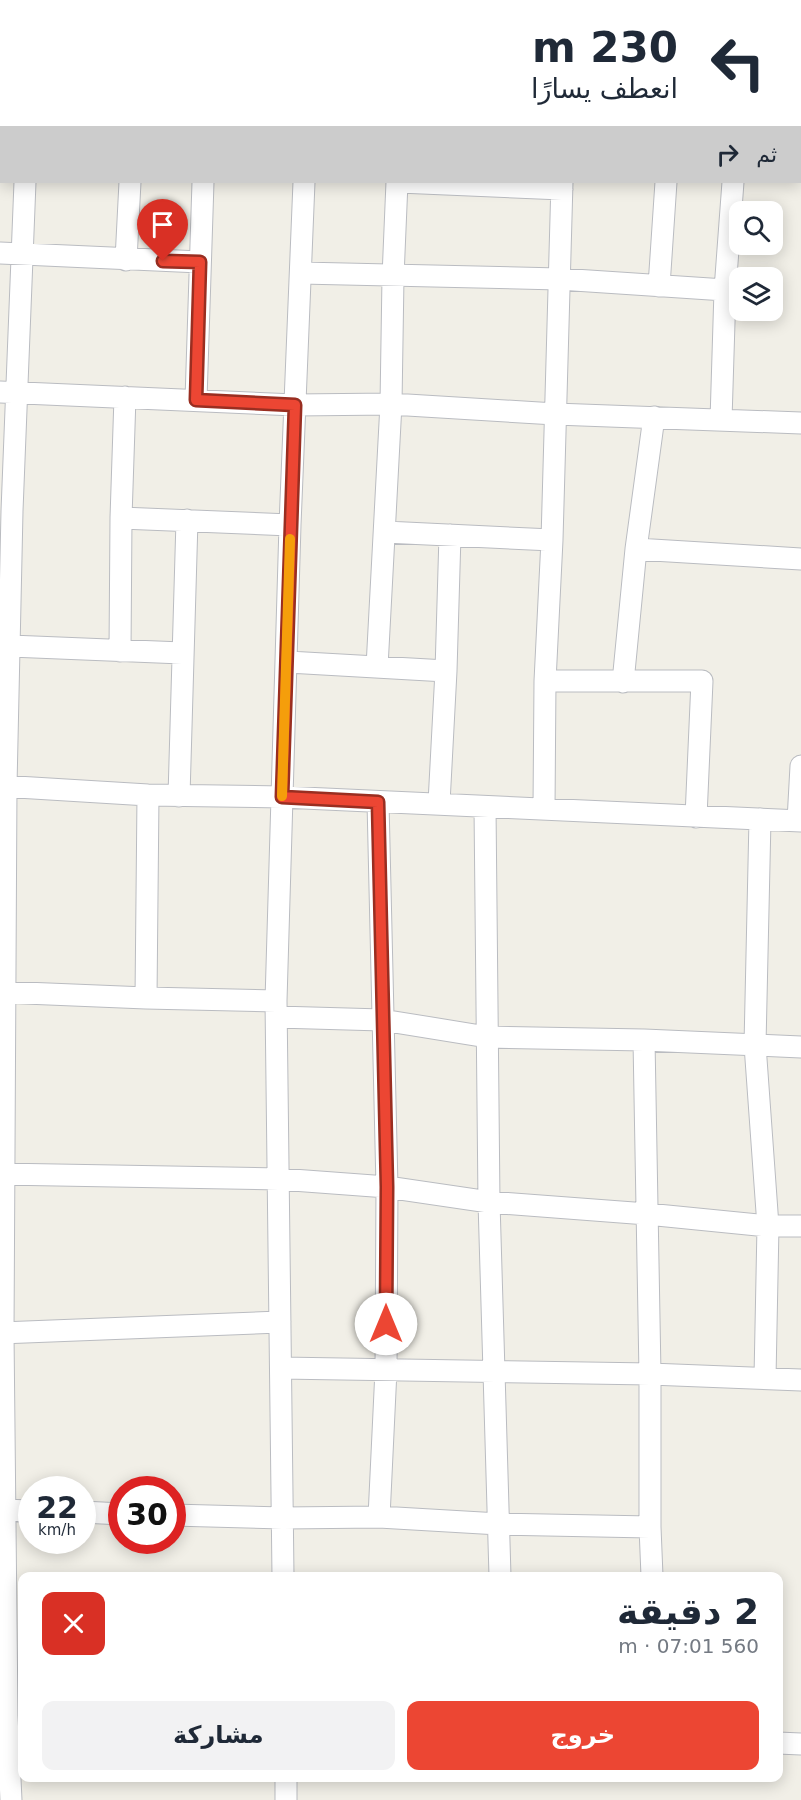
<!DOCTYPE html>
<html lang="ar">
<head>
<meta charset="utf-8">
<style>
  body { margin:0; font-family:"DejaVu Sans","Noto Sans Arabic",sans-serif; background:#f2f2f3; color:#1f2937; direction:rtl; height:100vh; display:flex; flex-direction:column; font-size:22px; white-space:nowrap }
  * { box-sizing:border-box; margin:0 }
  p { font-size:20px; color:#747a83 }
  .icon { flex:none; width:33px; height:33px; fill:none; stroke:currentColor; stroke-width:2; stroke-linecap:round; stroke-linejoin:round }
  .map { position:relative; flex:1; overflow:hidden; direction:ltr }
  .details { position:absolute; left:18px; top:1572px; width:765px; height:210px; display:flex; flex-direction:column; background:#fff; border-radius:12px; box-shadow:0 3px 15px #0003; direction:rtl }
  .details>* { flex:none }
  .guide { position:absolute; left:0px; top:0px; width:801px; height:183px; box-shadow:0 3px 15px #0003; direction:rtl; background:#fff; color:#1f2937; overflow:hidden }
  .fabs { position:absolute; left:729px; top:201px; display:grid; gap:12px }
  .fabs a { display:grid; place-items:center; width:54px; height:54px; border-radius:12px; background:#fff; box-shadow:0 3px 15px #0003; font-size:30px }
  .speed { position:absolute; left:18px; top:1476px; display:flex; gap:12px; font-size:30px; font-weight:700; text-align:center }
  .speed>* { display:grid; place-content:center; width:78px; height:78px; border-radius:50%; background:#fff; box-shadow:0 3px 15px #0003; line-height:1 }
  .speed small { font-size:15px; font-weight:400 }
  .speed .limit { border:9px solid #d22; background:#fff; color:#111 }
  .pin { position:absolute; display:grid; place-items:center; width:51px; height:51px; color:#fff; margin:-62px -26px; border-radius:50% 50% 50% 0; rotate:-45deg; box-shadow:0 0 6px #0007 }
  .pin .icon { rotate:45deg }
  .me { position:absolute; width:66px; margin:-33px; rotate:0deg; stroke-linejoin:round; filter:drop-shadow(0 0 4px #0008) }
  .turn { display:flex; align-items:center; gap:21px; height:126px; padding:0 24px; font-size:27px }
  .turn .icon { width:78px; height:78px; stroke-width:2.5 }
  .turn b { display:block; font-size:42px; line-height:51px }
  .then { display:flex; align-items:center; height:57px; padding:0 24px; background:#0003; gap:12px; font-size:22px }
  .round { display:grid; place-items:center; flex:none; width:63px; height:63px; border-radius:12px; background:#f2f2f3 }
  .head { display:flex; align-items:center; justify-content:space-between; height:102px; padding:0 24px }
  h1 { font-size:36px; font-weight:600; line-height:45px }
  .button { display:flex; gap:12px; margin-top:auto; padding:12px 24px }
  .button a { flex:1; height:69px; border-radius:12px; background:#ec4633; color:#fff; font-size:24px; font-weight:600; line-height:69px; text-align:center }
  .button a+a { background:#f2f2f3; color:#1f2937 }
  .map>svg:first-child { display:block }
  .lines { fill:none; stroke-linecap:round; stroke-linejoin:round }
  .minor-casing { stroke:#babcc1; stroke-width:23 }
  .minor { stroke:#fff; stroke-width:21 }
  .route-casing { stroke:#992e21; stroke-width:15 }
  .route { stroke:#ec4633; stroke-width:10 }
  .slow { stroke:#f59e0b; stroke-width:10 }
</style>
</head>
<body>
<div class="map">
<svg width="801" height="1800" viewBox="0 0 801 1800">
  <rect width="100%" height="100%" fill="#f1efe7"/>
  <g class="lines">
    <defs>
      <path id="minor" d="M100,0L118,2
        M312,0V2
        M35,2V0
        M213,2V0
        M474,2V0
        M573,2V0
        M733,2V0
        M800,30H801
        M0,133L2,134
        M800,161H801
        M399,182L562,189
        M0,253L200,262
        M126,260L130,182
        M301,273L559,279L725,290
        M659,286L666,182
        M0,392L295,405L391,404L555,414L801,423
        M196,400L203,182
        M721,420L725,290L733,182
        M121,518L290,525
        M385,532L552,540
        M636,549L801,559
        M10,646L182,653
        M120,651L121,518L125,397
        M288,662L446,671
        M377,667L391,404L393,277L397,182
        M545,681H702L696,817
        M623,682L636,549L654,417
        M0,786L148,795L282,797L801,821
        M179,796L187,520
        M378,802L387,1187L386,1370L379,1517
        M439,803L446,671L450,535
        M485,807L489,1202L500,1576
        M544,809L545,681L552,540L562,182
        M760,819L755,1045L768,1226L765,1378
        M798,821L801,766
        M0,992L146,998L276,1001
        M146,998L148,795
        M277,1017L382,1020L487,1037L644,1040L801,1047
        M644,1040L650,1374V1527L652,1576
        M0,1174L279,1179L387,1187L489,1202L647,1214L768,1226H801
        M0,1333L280,1322
        M281,1368L650,1374L801,1380
        M0,1510L32,1511
        M82,1512L122,1514
        M172,1515L283,1518L379,1517L499,1524L650,1527
        M283,1576L276,1001L290,525L304,182
        M778,1743L801,1744
        M286,1778V1800
        M11,1800L7,1716L3,1333L6,786L12,511L25,182"/>
    </defs>
    <use href="#minor" class="minor-casing"/>
    <use href="#minor" class="minor"/>
  </g>
  <g class="lines">
    <defs>
      <path id="route" d="M163,261L200,262L196,400L295,405L282,797L378,802L387,1187L386,1324"/>
    </defs>
    <use href="#route" class="route-casing"/>
    <use href="#route" class="route"/>
    <path class="slow" d="M282,796L290,539"/>
  </g>
</svg>
<div class="fabs">
<a><svg class="icon" aria-label="search" viewBox="0 0 24 24"><circle cx="10" cy="10" r="6"/><path d="M15 15l6 6"/></svg></a>
<a><svg class="icon" aria-label="layers" viewBox="0 0 24 24"><path d="M12 4l9 5-9 5-9-5zM3 14l9 5 9-5"/></svg></a>
</div>
<div class="speed"><div>22<small>km/h</small></div><div class="limit">30</div></div>
<div class="pin" style="left:163px;top:261px;background:#d93025"><svg class="icon" aria-label="arrive" viewBox="0 0 24 24"><path d="M6 21V4h12l-3 4 3 4H6"/></svg></div>
<svg class="me" style="left:386px;top:1324px" viewBox="-20 -20 40 40"><circle r="19" fill="#fff"/><path d="M0-13L10 11 0 6-10 11z" fill="#ec4633"/></svg>
<div class="guide">
<div class="turn"><svg class="icon" aria-label="left" viewBox="0 0 24 24"><path d="M17 20v-9H6M10 6l-5 5 5 5"/></svg><div><b>230 m</b>انعطف يسارًا</div></div>
<div class="then">ثم<svg class="icon" aria-label="right" viewBox="0 0 24 24"><path d="M7 20v-9h11M14 6l5 5-5 5"/></svg></div>
</div>
<section class="details">
<div class="head"><div><h1>2 دقيقة</h1><p>560 m · 07:01</p></div><a class="round" style="background:#d93025;color:#fff"><svg class="icon" aria-label="close" viewBox="0 0 24 24"><path d="M6 6l12 12M18 6L6 18"/></svg></a></div>
<div class="button"><a>خروج</a><a>مشاركة</a></div>
</section>
</div>
</body>
</html>
